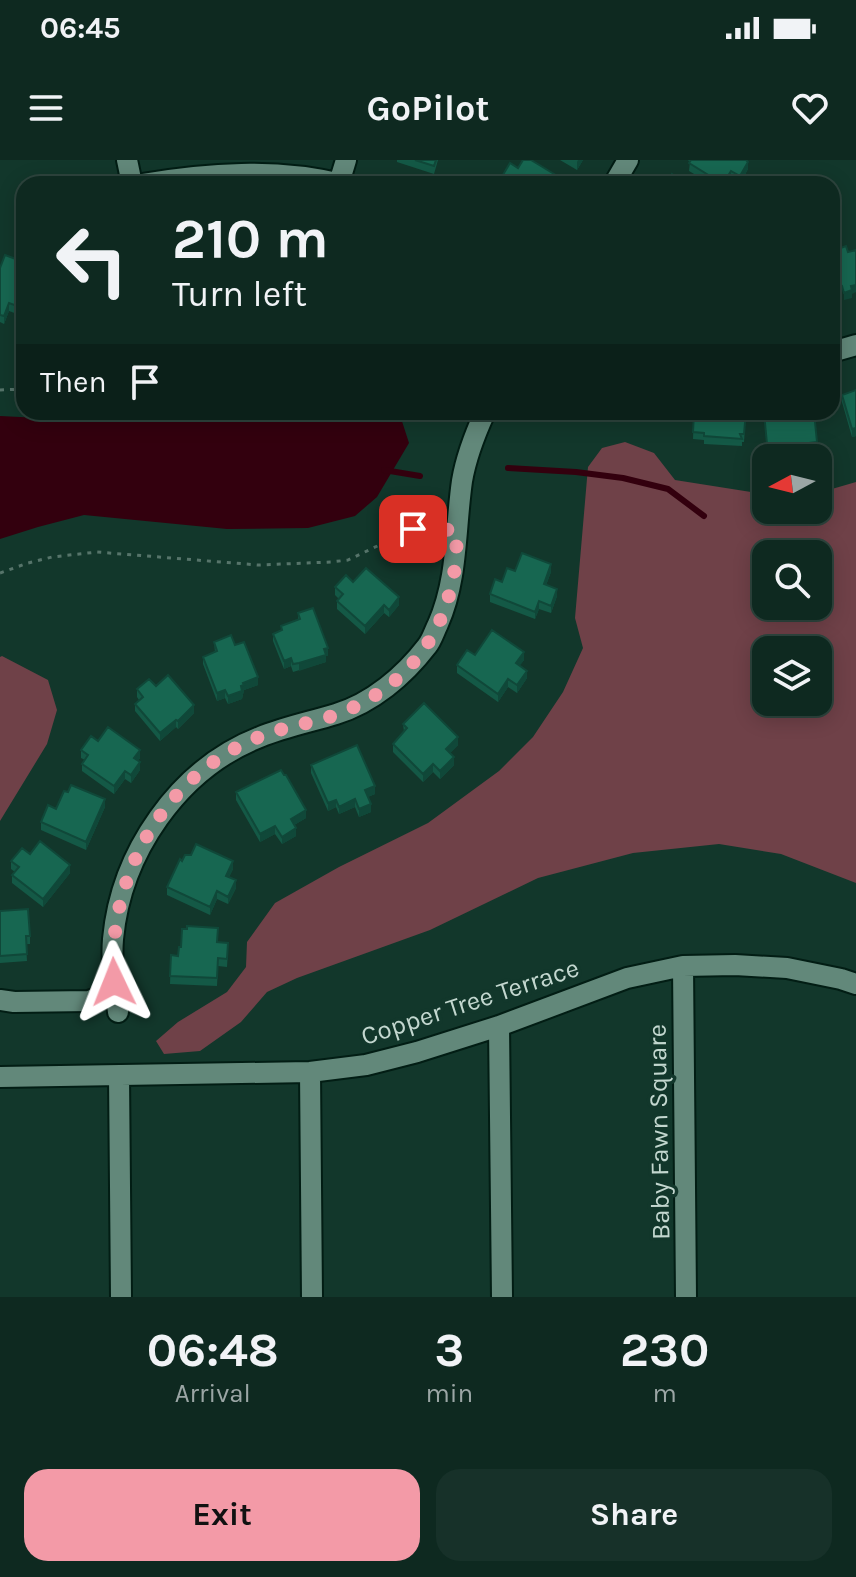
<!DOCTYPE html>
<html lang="en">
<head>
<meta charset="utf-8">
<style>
  body { margin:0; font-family:Karla,sans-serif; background:#173129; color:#f1f3f6; height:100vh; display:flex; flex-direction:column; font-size:30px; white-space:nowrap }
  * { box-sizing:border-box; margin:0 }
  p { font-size:26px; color:#9ba6a5 }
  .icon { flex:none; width:44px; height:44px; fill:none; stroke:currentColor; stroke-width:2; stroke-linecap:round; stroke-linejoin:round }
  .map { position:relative; height:1137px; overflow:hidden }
  .side { display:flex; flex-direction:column; background:#0e2920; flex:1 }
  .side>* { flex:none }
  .guide { position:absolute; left:16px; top:16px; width:824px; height:244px; border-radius:24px; box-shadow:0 4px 20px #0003,0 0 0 2px #2e453e; background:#0e2920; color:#f1f3f6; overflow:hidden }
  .needle { width:52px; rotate:263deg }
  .buttons { position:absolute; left:752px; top:284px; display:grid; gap:16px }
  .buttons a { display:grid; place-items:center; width:80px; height:80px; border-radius:16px; background:#0e2920; box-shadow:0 4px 20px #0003,0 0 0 2px #2e453e; font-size:40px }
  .pin { position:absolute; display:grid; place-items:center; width:68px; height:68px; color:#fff; margin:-34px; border-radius:16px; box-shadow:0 4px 12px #0006 }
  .me { position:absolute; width:88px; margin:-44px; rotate:358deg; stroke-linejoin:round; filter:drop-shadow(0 0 6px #0008) }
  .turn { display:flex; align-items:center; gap:28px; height:168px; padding:0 24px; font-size:36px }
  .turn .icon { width:104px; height:104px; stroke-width:2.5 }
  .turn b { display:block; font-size:56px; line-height:68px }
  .then { display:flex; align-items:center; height:76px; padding:0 24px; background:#0003; gap:16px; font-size:30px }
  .eta { display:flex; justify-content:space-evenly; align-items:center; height:136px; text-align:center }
  .eta b { font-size:48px; font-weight:700; line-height:56px }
  .cta { display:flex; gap:16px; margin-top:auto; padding:16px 24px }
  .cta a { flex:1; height:92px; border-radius:24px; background:#f39aa7; color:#111; font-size:32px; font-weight:700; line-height:92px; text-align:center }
  .cta a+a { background:#173129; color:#f1f3f6 }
  .status { display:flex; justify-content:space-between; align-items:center; height:56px; padding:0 40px; background:#0e2920; direction:ltr }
  .status svg { height:22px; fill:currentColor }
  header { display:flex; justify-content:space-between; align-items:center; height:104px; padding:0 24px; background:#0e2920; font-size:36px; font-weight:700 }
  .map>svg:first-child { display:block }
  .green { fill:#6f4148; fill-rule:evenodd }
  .water { fill:#33000e }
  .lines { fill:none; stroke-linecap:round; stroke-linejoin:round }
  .stream { stroke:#33000e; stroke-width:6 }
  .minor-casing { stroke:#021d14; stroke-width:24 }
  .path { stroke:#56746a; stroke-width:3; stroke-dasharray:4 6; stroke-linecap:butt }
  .minor { stroke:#62887a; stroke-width:20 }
  .wall { fill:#145946 }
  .shaded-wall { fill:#104839 }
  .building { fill:#176751; stroke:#104839; stroke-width:2 }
  .route { stroke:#f39aa7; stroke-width:14; stroke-dasharray:0 25.2 }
  .labels { text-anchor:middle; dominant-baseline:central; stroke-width:7; stroke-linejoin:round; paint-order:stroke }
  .street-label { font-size:26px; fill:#c3d7cf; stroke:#12372b }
</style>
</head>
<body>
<div class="status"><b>06:45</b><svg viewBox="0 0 49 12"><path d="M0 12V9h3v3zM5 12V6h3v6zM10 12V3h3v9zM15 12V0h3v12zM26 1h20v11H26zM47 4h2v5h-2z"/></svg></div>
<header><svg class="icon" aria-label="menu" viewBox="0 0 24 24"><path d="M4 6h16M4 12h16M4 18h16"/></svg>GoPilot<svg class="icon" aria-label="heart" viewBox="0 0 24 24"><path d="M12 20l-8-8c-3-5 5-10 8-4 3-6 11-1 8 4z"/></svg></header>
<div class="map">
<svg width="856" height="1137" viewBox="0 0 856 1137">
  <rect width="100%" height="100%" fill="#12372b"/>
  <path class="green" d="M625,282L654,293L675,320L751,332H766V350H818V331H825L856,322V723L781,694L719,684L633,693L538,718L430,770L297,818L267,832L241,862L200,891L164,894L156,881L178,862L227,832L246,807L247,782L275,743L339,707L428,663L499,611L533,577L563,532L583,488L575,458L588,307L602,288ZM766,394H818V446H766ZM766,490H818V542H766Z
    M2,496L48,520L57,550L47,584L0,661V497Z"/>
  <path class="water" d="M92,252H399L409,283L377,337L355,356L308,368L227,369L84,355L38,367L0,379V256L60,259Z"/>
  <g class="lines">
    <path class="stream" d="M508,308L576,312L623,318L668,329L704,356
      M384,310L420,316"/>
    <defs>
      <path id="minor" d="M127,0L132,24
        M339,23L346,0
        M142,24C207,13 276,8 341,24
        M614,24L628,0
        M832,192L856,185
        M683,806L686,1137
        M0,840L14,842L89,841L115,831
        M118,852C115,827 111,803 113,779C121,693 178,609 260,577C284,567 310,562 336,554C372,543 404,516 427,486C432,480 434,472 438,464C458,419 455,370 462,321C466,297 475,274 485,252
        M499,866L502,1137
        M310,912L312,1137
        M119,915L121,1137
        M0,917L310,912L366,905L417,892L499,866L627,818L683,806L735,805L787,808L841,819L856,824"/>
    </defs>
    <use href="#minor" class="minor-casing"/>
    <path class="path" d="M0,230L24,229
      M452,252L460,261
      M0,413L28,403L52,397L97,392L258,405L331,402L348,400L413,369H437"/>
    <use href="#minor" class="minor"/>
  </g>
  <path class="wall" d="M397,0H438L434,14L397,2Z
    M560,0H583L577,10Z
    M688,0H746L748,9L740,24L731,19L728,24H711L689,11L690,2Z
    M518,8L559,24H501V18Z
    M24,102V167L19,165L20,155L9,151L4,164L0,162V108Z
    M856,230V276L852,277L842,242V235Z
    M559,252H572L569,257Z
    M694,252H746L744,282H742V286L704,284V280L693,279Z
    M764,253L817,282V290L777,295V291L767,292Z
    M551,412L546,425L557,436L551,453L539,449L535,459L490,442V434L502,422Z
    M353,422L399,445L389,457L384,453L365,474L337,449V441L339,439L335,435V427Z
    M298,453L328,496H326V502L293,512L291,506L284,509L273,481V474L281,471V466L298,460Z
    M214,482L235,485L258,525L244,530L242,539L228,544L225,538L217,541L203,504V497L215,492Z
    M475,495L524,500L519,506L527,518L517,533L508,527L498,542L457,513V505Z
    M156,526L194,553L178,569L176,567L160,581L135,551V544L139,540L137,537V529Z
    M403,564L458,585L450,593L454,605L440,619L433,612L423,622L393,592V584L404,572Z
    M98,581L140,598L138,601L140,610L131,623L125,619L114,634L82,611V604L85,600L81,598V590Z
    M311,605L375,634L368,637L371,652L359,657L355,647L339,654L336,647L328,651L311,613Z
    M236,632L306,658L294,665L296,676L282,684L275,674L260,682L236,640Z
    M105,647L86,690L41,670V662L56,649Z
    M30,694L70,713L43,747L12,723V715L15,712L11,709V701Z
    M182,701L233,709L229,717L236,728L228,744L217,739L210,755L167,735V727Z
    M0,751L30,776V784H26L27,801L0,803Z
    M218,782L228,790L227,807L218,806L217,826L170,824L171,795L178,796Z"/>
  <path class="shaded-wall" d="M578,0H583L577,10V2Z
    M748,2V9L740,24V16Z
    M731,11V19L728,24H723Z
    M856,125V132L852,134V138L844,140V133L851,126Z
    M842,126V134L832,137V130Z
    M9,143V151L4,164V156Z
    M856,268V276L852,277V269Z
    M551,404V412L544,431V424Z
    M557,429V436L551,453V446Z
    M399,437V445L389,457V450Z
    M539,441V449L535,459V452Z
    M384,445V453L365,474V466Z
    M328,488V496H326V502L299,511V503Z
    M524,492V500L516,511V503Z
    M291,498V506L284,509V501Z
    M527,511V518L517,533V525Z
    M258,517V525L244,530L242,539L228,544V536L243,523Z
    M508,519V527L498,542V534Z
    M225,530V538L217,541V533Z
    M194,545V553L178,569V561Z
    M176,560V567L160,581V573Z
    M458,577V585L446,597V589Z
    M140,590V598L134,606V598Z
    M454,597V605L440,619V611Z
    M140,602V610L131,623V615Z
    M433,604V612L423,622V614Z
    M125,611V619L114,634V626Z
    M375,626V634L365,638V630Z
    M105,639V647L86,690V682Z
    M355,639V647L339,654V647Z
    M336,640V647L328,651V643Z
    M371,644V652L359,657V649Z
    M306,650V658L291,667V659Z
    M275,666V674L260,682V674Z
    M296,668V676L282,684V677Z
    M233,701V709L226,723V716Z
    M70,705V713L43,747V739Z
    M236,720V728L228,744V737Z
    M217,731V739L210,755V747Z"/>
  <path class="building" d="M415,0H436L434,6Z
    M523,0H531L559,17L555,24H508L509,22L501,18L510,3L518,8Z
    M691,0H746L748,2L740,16L731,11L723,24L689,3Z
    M672,14L688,24H666Z
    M846,86L848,92L856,90V125L851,126L852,130L844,133L842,126L832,129V91Z
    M5,95L24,102V159L19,157L23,148L9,143L4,156L0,155V108Z
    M856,230V268L852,269L842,235Z
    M694,252H746L744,274H740L742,279L704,276V273L693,272Z
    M768,252H814L817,282L777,287V283L767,284L764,253Z
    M522,393L551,404L544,424L557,429L551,446L539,441L535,452L490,434L495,419L502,422L507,408L515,411Z
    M366,408L399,437L389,450L384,445L365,466L337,441L343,434L335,427L346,415L353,422Z
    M313,448L328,488L324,489L326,495L299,503L293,504L291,498L284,501L273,474L282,470L281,466L300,459L298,453Z
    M492,470L524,492L516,503L527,511L517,525L508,519L498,534L457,505L467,490L475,495Z
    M231,475L235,485L244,482L258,517L243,523L244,525L241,526L242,531L228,536L225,530L217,533L203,497L217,491L214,482Z
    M168,515L194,545L178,561L176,560L160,573L135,544L143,537L137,529L149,519L156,526Z
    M424,543L458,577L446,589L454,597L440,611L433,604L423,614L393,584L407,568L403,564Z
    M108,567L140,590L134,598L140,602L131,615L125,611L114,626L82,604L88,595L81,590L91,576L98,581Z
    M357,585L375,626L365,630L371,644L359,649L355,639L339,647L336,640L328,643L311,605Z
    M281,610L284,615H286L306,650L291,659L296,668L282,677L275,666L260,674L236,632Z
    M71,625L105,639L86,682L41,662L48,645L56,649L64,631L68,632Z
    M40,681L70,705L43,739L12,715L19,707L11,701L22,688L30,694Z
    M196,684L233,701L226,716L236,720L228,737L217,731L210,747L167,727L180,699L182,701L185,695H191Z
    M28,749L30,776H26L27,794L0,796V751Z
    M187,766L218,768L217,782L228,783L227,799L218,798L217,818L170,816L171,795L178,796L179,787H181L182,769H187Z"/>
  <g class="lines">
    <path class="route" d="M114,822C106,720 162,616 259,577C285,566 315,563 341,553C406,526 445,477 455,407C457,395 456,383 457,371L425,367L413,369"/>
  </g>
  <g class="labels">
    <g class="street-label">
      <text transform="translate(470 842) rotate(-18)">Copper Tree Terrace</text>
      <text transform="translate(659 972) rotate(-91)">Baby Fawn Square</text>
    </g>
  </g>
</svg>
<div class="buttons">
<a><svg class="needle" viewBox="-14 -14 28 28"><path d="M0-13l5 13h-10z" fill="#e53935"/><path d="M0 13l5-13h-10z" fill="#9ba6a5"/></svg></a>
<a><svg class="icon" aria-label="search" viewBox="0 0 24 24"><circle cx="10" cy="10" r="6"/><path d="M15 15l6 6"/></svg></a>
<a><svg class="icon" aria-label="layers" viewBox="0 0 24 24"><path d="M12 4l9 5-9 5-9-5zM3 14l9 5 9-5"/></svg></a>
</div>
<div class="pin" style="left:413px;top:369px;background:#d93025"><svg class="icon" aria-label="arrive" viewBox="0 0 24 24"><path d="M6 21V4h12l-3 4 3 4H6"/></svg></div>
<svg class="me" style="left:114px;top:822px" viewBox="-20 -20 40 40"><path d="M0-17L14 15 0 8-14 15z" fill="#f39aa7" stroke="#fff" stroke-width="4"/></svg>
<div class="guide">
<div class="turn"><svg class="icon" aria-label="left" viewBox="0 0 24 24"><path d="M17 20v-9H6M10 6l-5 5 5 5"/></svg><div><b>210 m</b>Turn left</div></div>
<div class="then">Then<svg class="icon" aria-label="arrive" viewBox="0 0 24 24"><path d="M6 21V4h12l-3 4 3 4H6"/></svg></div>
</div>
</div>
<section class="side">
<div class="eta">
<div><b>06:48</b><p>Arrival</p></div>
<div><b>3</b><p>min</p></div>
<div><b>230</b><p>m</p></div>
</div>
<div class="cta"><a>Exit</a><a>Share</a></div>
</section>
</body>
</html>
